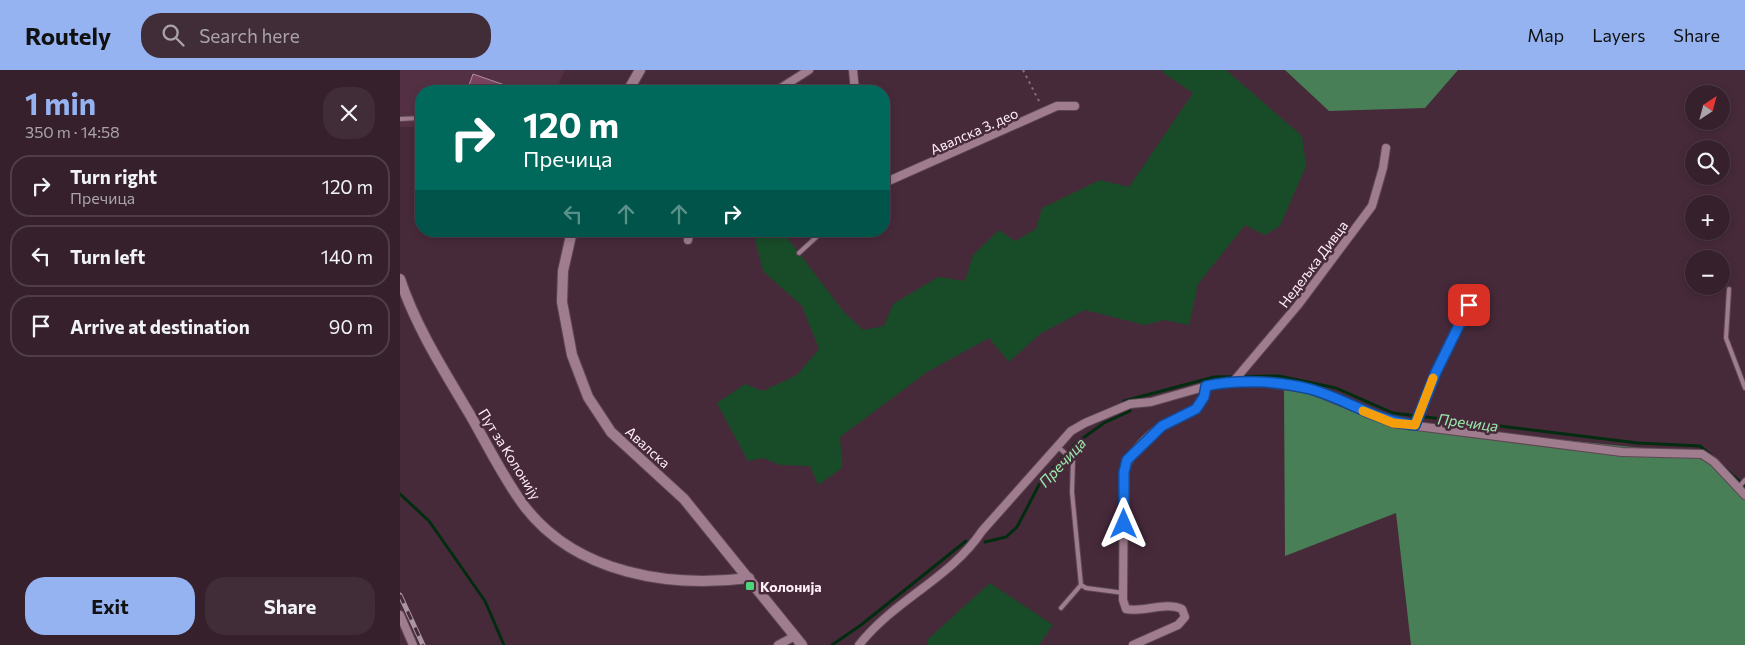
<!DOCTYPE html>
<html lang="en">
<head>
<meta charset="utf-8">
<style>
  body { margin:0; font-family:Commissioner,sans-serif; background:#402d38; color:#f1f3f6; height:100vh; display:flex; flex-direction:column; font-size:19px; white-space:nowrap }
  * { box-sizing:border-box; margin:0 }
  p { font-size:16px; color:#aaa3a9 }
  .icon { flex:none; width:28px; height:28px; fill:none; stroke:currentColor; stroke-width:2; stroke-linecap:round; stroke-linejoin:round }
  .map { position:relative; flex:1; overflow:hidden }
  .panel { display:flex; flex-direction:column; background:#35202c; width:400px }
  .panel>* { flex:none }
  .banner { position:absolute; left:15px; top:15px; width:475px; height:152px; border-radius:20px; box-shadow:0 2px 8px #0003,0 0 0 1px #4f3e48; background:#00695c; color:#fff; overflow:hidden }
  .needle { width:32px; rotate:36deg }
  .controls { position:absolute; left:1285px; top:15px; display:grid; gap:10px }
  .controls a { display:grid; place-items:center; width:45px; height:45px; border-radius:50%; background:#35202c; box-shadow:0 2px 8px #0003,0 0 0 1px #4f3e48; font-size:25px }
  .pin { position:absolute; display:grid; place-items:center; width:42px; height:42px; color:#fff; margin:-21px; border-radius:10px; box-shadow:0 2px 8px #0006 }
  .me { position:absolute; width:55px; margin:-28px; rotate:0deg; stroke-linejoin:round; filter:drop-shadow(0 0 4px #0008) }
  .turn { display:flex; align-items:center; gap:18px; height:105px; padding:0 25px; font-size:22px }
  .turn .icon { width:65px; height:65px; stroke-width:2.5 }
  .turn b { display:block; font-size:35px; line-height:42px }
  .lanes { display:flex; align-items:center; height:48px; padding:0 25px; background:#0003; justify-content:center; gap:25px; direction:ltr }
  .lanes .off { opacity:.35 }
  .round { display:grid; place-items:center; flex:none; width:52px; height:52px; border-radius:20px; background:#402d38 }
  .head { display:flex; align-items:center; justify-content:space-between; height:85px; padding:0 25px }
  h1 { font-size:30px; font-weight:700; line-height:38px; color:#95b2f1 }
  .primary-button { display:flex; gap:10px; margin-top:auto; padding:10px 25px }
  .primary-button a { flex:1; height:58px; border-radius:20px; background:#95b2f1; color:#111; font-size:20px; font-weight:700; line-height:58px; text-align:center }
  .primary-button a+a { background:#402d38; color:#f1f3f6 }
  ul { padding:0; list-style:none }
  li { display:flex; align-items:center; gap:15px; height:62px; margin:0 10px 8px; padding:0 15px; border:2px solid #4f3e48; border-radius:20px }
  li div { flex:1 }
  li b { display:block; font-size:19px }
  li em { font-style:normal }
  header { display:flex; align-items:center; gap:30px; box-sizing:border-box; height:70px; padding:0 25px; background:#95b2f1; color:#111 }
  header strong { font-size:24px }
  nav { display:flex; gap:28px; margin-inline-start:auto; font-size:18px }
  .search { width:350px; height:45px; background:#402d38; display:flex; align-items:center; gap:12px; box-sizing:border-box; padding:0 18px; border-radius:20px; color:#aaa3a9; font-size:19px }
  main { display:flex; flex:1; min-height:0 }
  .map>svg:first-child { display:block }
  .built { fill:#543044 }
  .green { fill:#184c28 }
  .forest { fill:#497f56 }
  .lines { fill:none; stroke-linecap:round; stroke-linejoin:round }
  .stream { stroke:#012c10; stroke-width:3 }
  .building { fill:#7a4463; stroke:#b491a3 }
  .service-casing { stroke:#5e4754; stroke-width:6 }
  .minor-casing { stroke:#5e4754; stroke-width:10 }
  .tertiary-casing { stroke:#5e4754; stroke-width:12 }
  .path { stroke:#866e7b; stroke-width:2; stroke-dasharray:2.5 4; stroke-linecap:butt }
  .service { stroke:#9f7d8e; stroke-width:4 }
  .minor { stroke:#9f7d8e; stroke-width:8 }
  .tertiary { stroke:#9f7d8e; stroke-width:10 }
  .rail-casing { stroke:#ab95a1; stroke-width:5 }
  .rail { stroke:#472a3a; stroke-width:3; stroke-dasharray:9; stroke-linecap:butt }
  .route-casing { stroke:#114b97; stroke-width:12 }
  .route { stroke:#1a73e8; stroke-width:9 }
  .slow { stroke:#f59e0b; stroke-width:9 }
  .poi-dot { fill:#4bd677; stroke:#472a3a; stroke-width:2 }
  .labels { text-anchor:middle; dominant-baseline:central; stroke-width:5; stroke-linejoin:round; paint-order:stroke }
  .street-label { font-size:14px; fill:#feeef6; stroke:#472a3a }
  .poi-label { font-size:14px; font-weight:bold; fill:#feeef6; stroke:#472a3a; text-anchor:start }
  .water-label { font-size:15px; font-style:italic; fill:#9aeaac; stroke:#472a3a }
</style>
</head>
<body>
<header>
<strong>Routely</strong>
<div class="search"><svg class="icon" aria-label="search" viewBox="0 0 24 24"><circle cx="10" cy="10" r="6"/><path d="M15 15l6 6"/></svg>Search here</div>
<nav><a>Map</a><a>Layers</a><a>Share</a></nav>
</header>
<main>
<section class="panel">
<div class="head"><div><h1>1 min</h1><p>350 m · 14:58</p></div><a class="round"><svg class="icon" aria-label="close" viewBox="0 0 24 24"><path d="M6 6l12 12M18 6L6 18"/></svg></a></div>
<ul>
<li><svg class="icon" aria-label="right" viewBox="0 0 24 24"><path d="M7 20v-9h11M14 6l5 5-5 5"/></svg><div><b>Turn right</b><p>Пречица</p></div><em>120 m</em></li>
<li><svg class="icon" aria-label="left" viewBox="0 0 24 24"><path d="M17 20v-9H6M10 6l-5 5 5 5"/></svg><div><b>Turn left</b></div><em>140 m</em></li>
<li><svg class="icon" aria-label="arrive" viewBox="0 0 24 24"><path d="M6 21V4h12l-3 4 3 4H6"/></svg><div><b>Arrive at destination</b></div><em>90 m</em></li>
</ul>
<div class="primary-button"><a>Exit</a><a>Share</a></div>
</section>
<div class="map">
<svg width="1345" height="575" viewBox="0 0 1345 575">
  <rect width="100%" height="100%" fill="#472a3a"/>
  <path class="built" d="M0,0H165L155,21H21V57H0Z"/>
  <path class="green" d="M764,0H826L902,66L906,96L880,156L865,165L845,155L798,214L789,255L764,250L745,255L685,240L640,264L609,292L589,268L527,302L440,367L442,398L418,415L410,396L380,395L363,388L348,391L317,333L345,314L363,321L397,305L419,279L402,236L363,201L353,161H382L444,242L463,260L484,256L493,234L538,207L565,211L573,185L599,160L615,171L636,159L642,138L700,110L729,117L793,23L762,2Z
    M590,513L653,555L639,575H528L527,570Z"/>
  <path class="forest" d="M885,0H1058L1025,38L929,41Z
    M884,316L1015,355L1302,384L1345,423V575H1011L996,443L885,486Z"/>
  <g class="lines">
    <path class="stream" d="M724,331L814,307L879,306L936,318L993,343L1238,373L1300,376L1313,387
      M1323,397L1345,416
      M0,424L29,451L85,531L104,575
      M585,472L606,467L617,457L641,411L676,373L704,353L730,341
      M432,575L461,555L566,471"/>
  </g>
  <path class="building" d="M73,4L119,20V21H67Z"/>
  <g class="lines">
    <defs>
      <path id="service" d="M0,49L21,48
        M399,183L423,161
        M1329,219L1326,268L1345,318
        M1015,355L1036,302L1069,235
        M658,377L673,390L672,422L681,515L686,518L724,523
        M1339,417L1345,410
        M661,538L681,515"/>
      <path id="minor" d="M453,0L455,21
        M376,21L409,0
        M484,113L657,36H675
        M288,170L290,161
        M833,312L898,235L972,136L983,98L986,78
        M0,545L13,575
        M378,575L395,566
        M459,575C494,530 551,508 582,461L671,361L685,353L730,334L751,332L818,313L860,312L910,319L993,353L1222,382L1302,384L1314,392L1345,425
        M733,575L778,555L785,547L782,539C765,531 744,543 726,539L723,530L724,402C729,384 747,365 764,355C785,343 802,343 806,316"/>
      <path id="tertiary" d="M228,21L240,0
        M172,161L163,201L162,232L172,285L188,327L211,362L284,429L402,575
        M0,209C16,257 43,299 69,343C87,374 103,408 125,437C177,504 270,518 349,508"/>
    </defs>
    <use href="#service" class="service-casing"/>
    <use href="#minor" class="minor-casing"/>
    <use href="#tertiary" class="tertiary-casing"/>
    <path class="path" d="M623,0L640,33"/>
    <use href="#service" class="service"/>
    <use href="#minor" class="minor"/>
    <use href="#tertiary" class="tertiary"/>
    <defs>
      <path id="rail" d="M0,525L23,575"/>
    </defs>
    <use href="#rail" class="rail-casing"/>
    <use href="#rail" class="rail"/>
  </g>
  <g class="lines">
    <defs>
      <path id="route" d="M724,454V402L727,390L762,356L796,339L804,327L806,316C839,309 878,311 910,319C947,329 974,351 1015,355L1036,302L1069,235"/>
    </defs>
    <use href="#route" class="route-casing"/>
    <use href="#route" class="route"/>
    <path class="slow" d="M963,341L993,353L1015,355L1033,308"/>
  </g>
  <rect class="poi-dot" x="345" y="511" width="10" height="10" rx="2.5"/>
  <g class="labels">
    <g class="street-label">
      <text transform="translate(574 61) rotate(-24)">Авалска 3. део</text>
      <text transform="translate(913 194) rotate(-53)">Недељка Дивца</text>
      <text transform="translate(248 377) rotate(42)">Авалска</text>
      <text transform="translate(110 384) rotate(58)">Пут за Колонију</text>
    </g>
    <g class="poi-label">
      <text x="360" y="516">Колонија</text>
    </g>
    <g class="water-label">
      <text transform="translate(1068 352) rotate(7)">Пречица</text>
      <text transform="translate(662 392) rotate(-47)">Пречица</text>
    </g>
  </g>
</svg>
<div class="controls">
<a><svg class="needle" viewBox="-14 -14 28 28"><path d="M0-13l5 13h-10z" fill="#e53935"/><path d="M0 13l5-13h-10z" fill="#aaa3a9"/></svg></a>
<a><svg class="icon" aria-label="search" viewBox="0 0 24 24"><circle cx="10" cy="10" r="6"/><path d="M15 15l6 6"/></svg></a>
<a>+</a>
<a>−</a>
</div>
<div class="pin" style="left:1069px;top:235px;background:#d93025"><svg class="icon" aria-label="arrive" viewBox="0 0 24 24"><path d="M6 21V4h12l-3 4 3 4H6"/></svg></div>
<svg class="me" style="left:724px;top:454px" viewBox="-20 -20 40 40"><path d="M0-17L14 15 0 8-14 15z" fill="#1a73e8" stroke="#fff" stroke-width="4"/></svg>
<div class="banner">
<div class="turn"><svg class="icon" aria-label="right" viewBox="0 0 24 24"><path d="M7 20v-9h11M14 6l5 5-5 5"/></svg><div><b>120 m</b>Пречица</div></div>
<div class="lanes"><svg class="icon off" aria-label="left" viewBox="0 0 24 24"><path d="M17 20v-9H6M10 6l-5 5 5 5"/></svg><svg class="icon off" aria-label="ahead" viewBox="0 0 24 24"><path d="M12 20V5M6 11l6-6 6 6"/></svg><svg class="icon off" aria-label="ahead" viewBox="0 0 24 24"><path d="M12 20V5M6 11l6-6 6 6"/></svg><svg class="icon" aria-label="right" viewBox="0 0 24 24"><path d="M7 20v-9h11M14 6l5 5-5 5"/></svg></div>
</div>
</div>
</main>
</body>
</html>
